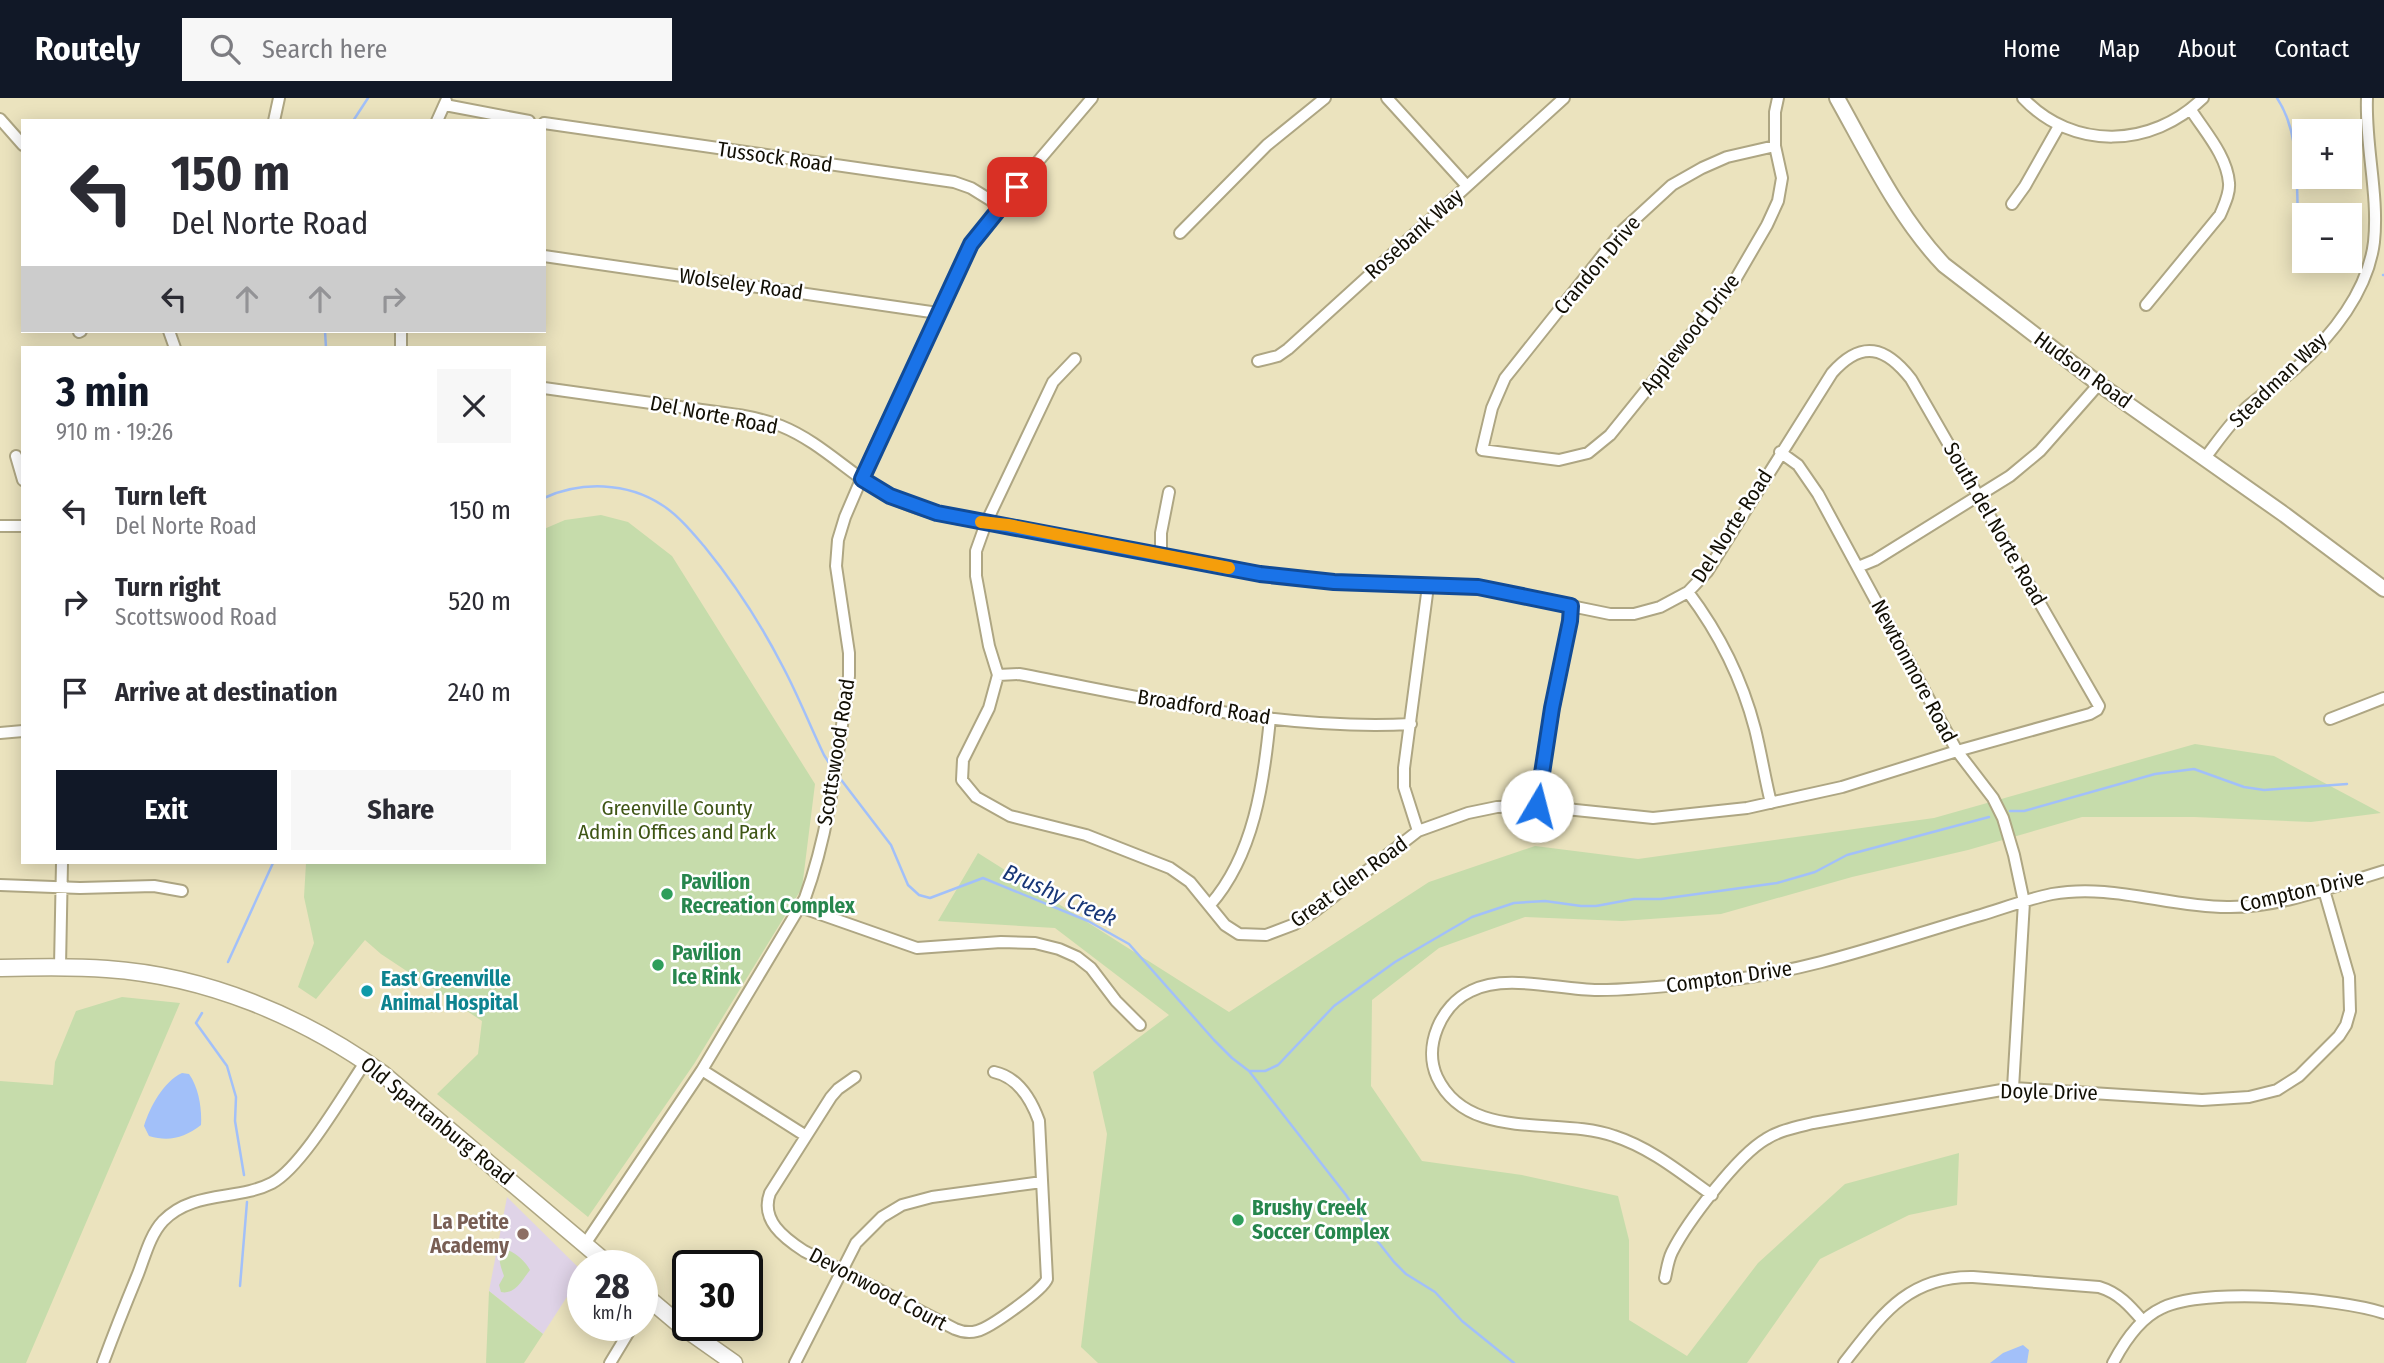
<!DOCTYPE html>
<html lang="en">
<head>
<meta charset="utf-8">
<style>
  body { margin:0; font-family:"Fira Sans Condensed",sans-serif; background:#f7f7f7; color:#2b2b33; height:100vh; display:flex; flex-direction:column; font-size:26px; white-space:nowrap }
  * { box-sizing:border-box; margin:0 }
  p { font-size:23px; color:#7c7c81 }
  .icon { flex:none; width:38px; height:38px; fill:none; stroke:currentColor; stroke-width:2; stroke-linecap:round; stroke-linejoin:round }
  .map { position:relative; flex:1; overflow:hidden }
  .sheet { position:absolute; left:21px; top:248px; width:525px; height:518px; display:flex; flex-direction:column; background:#fff; border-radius:0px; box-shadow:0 4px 18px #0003 }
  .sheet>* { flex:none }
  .guide { position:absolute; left:21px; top:21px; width:525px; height:214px; border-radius:0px; box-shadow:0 4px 18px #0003; background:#fff; color:#2b2b33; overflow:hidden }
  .tools { position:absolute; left:2292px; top:21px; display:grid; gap:14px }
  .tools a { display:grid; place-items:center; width:70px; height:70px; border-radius:0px; background:#fff; box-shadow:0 4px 18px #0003; font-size:35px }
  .speed { position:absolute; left:567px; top:1152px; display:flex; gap:14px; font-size:35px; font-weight:700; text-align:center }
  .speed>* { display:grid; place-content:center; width:91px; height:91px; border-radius:50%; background:#fff; box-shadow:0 4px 18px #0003; line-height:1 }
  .speed small { font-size:18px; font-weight:400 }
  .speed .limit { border:4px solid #111; border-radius:10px; background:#fff; color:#111 }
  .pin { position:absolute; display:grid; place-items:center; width:60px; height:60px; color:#fff; margin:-30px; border-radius:14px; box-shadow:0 4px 10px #0006 }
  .me { position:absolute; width:77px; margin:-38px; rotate:8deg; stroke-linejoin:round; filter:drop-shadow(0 0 5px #0008) }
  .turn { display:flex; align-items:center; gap:24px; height:147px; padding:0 35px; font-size:32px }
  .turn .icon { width:91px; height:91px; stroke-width:2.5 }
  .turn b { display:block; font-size:49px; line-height:60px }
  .lanes { display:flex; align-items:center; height:66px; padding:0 35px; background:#0003; justify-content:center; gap:35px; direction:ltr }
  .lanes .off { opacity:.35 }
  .round { display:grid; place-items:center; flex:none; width:74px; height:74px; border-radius:0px; background:#f7f7f7 }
  .headline { display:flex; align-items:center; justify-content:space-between; height:119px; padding:0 35px }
  h1 { font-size:42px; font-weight:700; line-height:52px; color:#111827 }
  .primary-button { display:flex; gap:14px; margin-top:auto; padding:14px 35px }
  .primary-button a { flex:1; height:80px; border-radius:0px; background:#111827; color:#fff; font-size:28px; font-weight:700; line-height:80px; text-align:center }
  .primary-button a+a { background:#f7f7f7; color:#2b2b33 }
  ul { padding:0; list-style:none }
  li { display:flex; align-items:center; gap:21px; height:91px; padding:0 35px }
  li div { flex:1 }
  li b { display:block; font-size:26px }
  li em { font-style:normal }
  header { display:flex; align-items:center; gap:42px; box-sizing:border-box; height:98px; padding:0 35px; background:#111827; color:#fff }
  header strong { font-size:33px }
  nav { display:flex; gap:38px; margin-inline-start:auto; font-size:24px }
  .search { width:490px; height:63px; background:#f7f7f7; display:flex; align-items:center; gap:18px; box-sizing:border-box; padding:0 24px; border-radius:0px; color:#7c7c81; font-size:26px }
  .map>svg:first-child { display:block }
  .education { fill:#dfd3e7 }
  .green { fill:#c6dcab }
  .water { fill:#a2c0f9 }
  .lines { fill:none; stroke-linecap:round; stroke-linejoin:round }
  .stream { stroke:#a2c0f9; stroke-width:2.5 }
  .minor-casing { stroke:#aea683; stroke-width:14 }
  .tertiary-casing { stroke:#aea683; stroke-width:18 }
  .secondary-casing { stroke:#aea683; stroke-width:19 }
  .minor { stroke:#fff; stroke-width:10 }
  .tertiary { stroke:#fff; stroke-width:14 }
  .secondary { stroke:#fff; stroke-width:16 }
  .route-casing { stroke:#114b97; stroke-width:18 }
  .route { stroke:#1a73e8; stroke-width:12 }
  .slow { stroke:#f59e0b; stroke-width:12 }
  .leisure-dot { fill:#2e9e5b; stroke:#fff; stroke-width:2.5 }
  .culture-dot { fill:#0f9aa8; stroke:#fff; stroke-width:2.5 }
  .education-dot { fill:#8d6e63; stroke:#fff; stroke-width:2.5 }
  .labels { text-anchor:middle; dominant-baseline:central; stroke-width:5; stroke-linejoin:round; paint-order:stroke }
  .street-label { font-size:21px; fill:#120f04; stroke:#fff }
  .park-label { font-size:21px; fill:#3e5515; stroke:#fff }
  .leisure-label { font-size:21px; font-weight:bold; fill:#27864d; stroke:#fff; text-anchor:start }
  .culture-label { font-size:21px; font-weight:bold; fill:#0d838f; stroke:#fff; text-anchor:start }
  .education-label { font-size:21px; font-weight:bold; fill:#785e54; stroke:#fff; text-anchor:end }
  .water-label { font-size:23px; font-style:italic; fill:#173677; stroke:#fff }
</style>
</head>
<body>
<header>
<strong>Routely</strong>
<div class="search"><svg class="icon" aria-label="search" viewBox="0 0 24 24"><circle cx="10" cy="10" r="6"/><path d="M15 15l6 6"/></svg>Search here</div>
<nav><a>Home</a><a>Map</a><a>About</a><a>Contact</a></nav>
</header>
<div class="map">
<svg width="2384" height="1265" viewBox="0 0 2384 1265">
  <rect width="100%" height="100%" fill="#ebe3be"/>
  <path class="education" d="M507,1099L583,1174L543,1236L489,1193Z"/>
  <path class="green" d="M601,417L628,424L672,458L815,686L802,790L694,966L588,1119L437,996L478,956L482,923L381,856L365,842L316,901L298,889L314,845L304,799L306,765H544V431L565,422Z
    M2195,646L2274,658L2381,715L2311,724L2194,719H2082L1968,752L1852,779L1721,816L1622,823L1525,819L1439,850L1372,902L1371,988L1422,1063L1522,1077L1618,1098L1629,1142V1222L1687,1258L1758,1165L1845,1086L1959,1055L1957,1107L1909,1117L1820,1161L1747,1265H1098L1081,1249L1107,1036L1093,974L1169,917L1055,830L938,823L978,755L1229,914L1429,784L1535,748L1638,761L1934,720Z
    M122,899L180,905L26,1265H0V983L53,987L55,964L76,913Z
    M504,1151C515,1154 525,1163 530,1172C522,1182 515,1197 501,1194L499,1187L504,1178C501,1169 496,1159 504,1151Z
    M489,1193L543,1236L524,1265H486Z"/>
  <path class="water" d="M182,975L189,976C199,990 202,1011 201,1027C184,1040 169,1044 149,1038L144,1028C150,1009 163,984 182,975Z
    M2023,1247L2029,1252L2027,1265H1990L2003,1255Z"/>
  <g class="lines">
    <path class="stream" d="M2277,0C2300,35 2296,79 2298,120L2305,129
      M353,23L368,0
      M2350,161L2358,164
      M2383,177H2384
      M325,233L326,250
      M544,400C581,383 627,384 662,407C678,417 692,434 704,448C735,486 761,526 783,569C798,597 810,628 824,657L831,668
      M839,679L891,747L908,787L919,797L930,800L983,780L1088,823L1129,846L1214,942L1232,960L1249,973L1346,1097L1368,1131L1394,1164L1406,1176L1435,1194L1462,1223L1514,1265
      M2010,713H2024L2155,676L2194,671L2244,689L2264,692L2347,686
      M228,864L273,765
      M202,915L196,925L227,968L236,999L235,1023L244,1077
      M1249,973H1265L1278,967L1334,908L1395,864L1472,819L1514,805L1545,803L1581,808H1596L1634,801H1661L1777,785L1815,774L1847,757L1989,719
      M240,1188L247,1104"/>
    <defs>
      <path id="minor" d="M1387,0L1467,88
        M2023,0C2073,53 2152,50 2203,0
        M445,7L529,23
        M0,21L23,47
        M274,23L279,0
        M437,23L446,3
        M544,25L954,84L971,90L1000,108
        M1775,48L1727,59L1702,70L1672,87L1622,133L1505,280L1492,310L1482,352L1559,362L1588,355L1610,337L1735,182L1767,127L1778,103L1782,80L1775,48V14L1778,0
        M2012,106L2025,88L2059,28
        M1180,135L1267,47L1325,0
        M544,158L938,215
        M2146,207L2220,117C2224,107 2230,96 2229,85C2227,58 2205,34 2191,12
        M169,233L175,250
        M401,233V250
        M79,234L81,233
        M1258,263L1278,258L1288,251L1564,0
        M544,290C592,297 640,303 687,310C718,314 752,317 781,328C816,342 844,370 875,390C913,415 964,423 1008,427L1292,481L1478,489L1610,516H1634L1660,509L1688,494L1707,474L1832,275C1862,241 1886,249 1911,281L2099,608L2097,612L2090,616L1957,653L1842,689L1747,710L1653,720L1537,708L1497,709L1468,715L1418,733L1315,813L1295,826L1266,837L1239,836L1225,827L1190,784L1170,770L1086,737L1010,718L976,699L962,682L963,662L989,610L998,577L989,548L976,478V453L986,425L1053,284L1075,261
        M1780,354L1798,367L1818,396L1957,653L1993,700L2003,720L2014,757L2024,804L2013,990
        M16,358L23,382
        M2205,360C2218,343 2230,325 2246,310C2262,296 2280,284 2296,270C2332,238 2368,193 2374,144C2379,96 2365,48 2367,0
        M0,428H23
        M1161,457V435L1169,394
        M1858,469L1875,462L2010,378L2040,353L2099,286
        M1688,494C1719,535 1742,581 1755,631C1761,655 1765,681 1771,705
        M998,577L1019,576C1147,600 1279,633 1411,626
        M2330,621L2384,600
        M0,635L23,633
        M1537,708L1571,508
        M1418,733L1404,689V670L1428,488
        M0,787L80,790L154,788L182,793
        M1210,807C1254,757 1264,684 1270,620
        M800,809L917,850L1001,844L1035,845L1059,851L1077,859L1091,870L1116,903L1140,927
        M60,868L62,765
        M702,972L806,1038
        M855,979L838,991L831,999L770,1095C760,1122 784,1140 804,1153L955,1231C962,1234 970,1235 977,1233C990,1230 1043,1192 1047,1181L1039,1023C1031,1001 1018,979 994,974
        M1712,1097C1681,1075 1651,1050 1614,1038C1558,1018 1468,1045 1437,979C1423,948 1441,907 1471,893C1506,875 1559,892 1598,892C1638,892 1679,887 1719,883C1809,874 1894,842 1981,817C2004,810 2028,801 2052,796C2111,785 2168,809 2227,809C2280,810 2334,788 2384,773
        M585,1146L702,972L805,800C831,729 838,651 849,578V555L836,468L838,442L845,419L875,349L971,147L1000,108L1092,0
        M1665,1180C1667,1171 1668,1162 1672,1154C1687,1124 1738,1057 1766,1041C1780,1032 1797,1029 1813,1025L2013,990L2202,1002L2249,999L2277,992L2299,978L2339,938L2346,927L2350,913L2349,879L2324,792
        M103,1265C114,1235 126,1205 138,1176C145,1158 150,1137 163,1123C193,1092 237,1103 272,1085C302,1069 345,994 366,963
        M610,1265L633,1227
        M795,1265L856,1145L882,1119L902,1107L932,1099L1042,1084
        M1844,1265C1881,1218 1907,1178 1973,1179L2099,1189C2119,1195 2130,1208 2143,1223
        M2113,1265C2124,1244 2140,1220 2162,1210C2205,1189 2338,1200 2384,1215"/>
      <path id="tertiary" d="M1837,0C1869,57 1899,120 1944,167L2099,286L2285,417L2384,491"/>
      <path id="secondary" d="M0,870C36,869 71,868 107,871C207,878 302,918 383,976L609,1167
        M642,1195L680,1227L734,1265"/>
    </defs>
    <use href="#minor" class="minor-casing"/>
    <use href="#tertiary" class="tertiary-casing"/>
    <use href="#secondary" class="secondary-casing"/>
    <use href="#minor" class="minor"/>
    <use href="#tertiary" class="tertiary"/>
    <use href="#secondary" class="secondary"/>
  </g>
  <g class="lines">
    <defs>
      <path id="route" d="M1017,89L971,146L862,381L890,398L937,415L1260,476L1334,484L1478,489L1571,508L1570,523L1552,610L1537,708"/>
    </defs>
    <use href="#route" class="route-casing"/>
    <use href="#route" class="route"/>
    <path class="slow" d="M981,424L1008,427L1229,470"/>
  </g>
  <g class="leisure-dot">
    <circle cx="667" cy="796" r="7"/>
    <circle cx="658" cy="867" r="7"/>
    <circle cx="1238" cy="1122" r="7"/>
  </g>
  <circle class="culture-dot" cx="367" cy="893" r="7"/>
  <circle class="education-dot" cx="523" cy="1136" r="7"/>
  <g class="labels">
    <g class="street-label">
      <text transform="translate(775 59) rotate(8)">Tussock Road</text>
      <text transform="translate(1414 136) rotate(-42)">Rosebank Way</text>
      <text transform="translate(1597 167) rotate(-50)">Crandon Drive</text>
      <text transform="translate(741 186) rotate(8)">Wolseley Road</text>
      <text transform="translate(1690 236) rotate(-52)">Applewood Drive</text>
      <text transform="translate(2083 272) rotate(36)">Hudson Road</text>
      <text transform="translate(2278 282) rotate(-44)">Steadman Way</text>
      <text transform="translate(714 317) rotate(11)">Del Norte Road</text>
      <text transform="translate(1995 426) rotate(60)">South del Norte Road</text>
      <text transform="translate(1732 428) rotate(-57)">Del Norte Road</text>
      <text transform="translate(1914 573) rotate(62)">Newtonmore Road</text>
      <text transform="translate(1204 609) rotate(9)">Broadford Road</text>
      <text transform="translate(836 654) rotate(-81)">Scottswood Road</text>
      <text transform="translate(1349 784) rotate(-36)">Great Glen Road</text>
      <text transform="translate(2302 793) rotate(-13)">Compton Drive</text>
      <text transform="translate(1729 879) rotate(-8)">Compton Drive</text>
      <text transform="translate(2049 994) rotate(1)">Doyle Drive</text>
      <text transform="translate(437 1023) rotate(39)">Old Spartanburg Road</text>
      <text transform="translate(878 1191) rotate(28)">Devonwood Court</text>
    </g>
    <g class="park-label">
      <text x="677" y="710">Greenville County<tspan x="677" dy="24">Admin Offices and Park</tspan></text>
    </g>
    <g class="leisure-label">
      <text x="681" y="784">Pavilion<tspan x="681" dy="24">Recreation Complex</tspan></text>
      <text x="672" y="855">Pavilion<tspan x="672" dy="24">Ice Rink</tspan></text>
      <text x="1252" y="1110">Brushy Creek<tspan x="1252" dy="24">Soccer Complex</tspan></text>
    </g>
    <g class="culture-label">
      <text x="381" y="881">East Greenville<tspan x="381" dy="24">Animal Hospital</tspan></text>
    </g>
    <g class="education-label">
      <text x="509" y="1124">La Petite<tspan x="509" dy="24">Academy</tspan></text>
    </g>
    <g class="water-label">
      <text transform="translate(1060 797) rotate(24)">Brushy Creek</text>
    </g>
  </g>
</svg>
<div class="tools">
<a>+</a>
<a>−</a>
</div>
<div class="speed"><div>28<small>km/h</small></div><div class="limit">30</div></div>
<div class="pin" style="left:1017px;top:89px;background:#d93025"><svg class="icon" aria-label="arrive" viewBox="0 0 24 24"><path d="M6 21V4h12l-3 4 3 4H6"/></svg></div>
<svg class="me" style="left:1537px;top:708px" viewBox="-20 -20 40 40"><circle r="19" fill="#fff"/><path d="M0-13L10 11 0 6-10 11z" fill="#1a73e8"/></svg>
<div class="guide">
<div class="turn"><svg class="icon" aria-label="left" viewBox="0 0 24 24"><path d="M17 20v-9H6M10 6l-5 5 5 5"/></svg><div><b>150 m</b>Del Norte Road</div></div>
<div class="lanes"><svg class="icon" aria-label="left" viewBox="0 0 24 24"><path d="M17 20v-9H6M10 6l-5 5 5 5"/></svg><svg class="icon off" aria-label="ahead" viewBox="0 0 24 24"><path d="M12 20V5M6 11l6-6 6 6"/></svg><svg class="icon off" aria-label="ahead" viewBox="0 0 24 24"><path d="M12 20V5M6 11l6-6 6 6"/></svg><svg class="icon off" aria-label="right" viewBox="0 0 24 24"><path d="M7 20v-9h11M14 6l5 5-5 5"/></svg></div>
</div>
<section class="sheet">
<div class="headline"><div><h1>3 min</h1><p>910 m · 19:26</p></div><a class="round"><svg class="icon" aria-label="close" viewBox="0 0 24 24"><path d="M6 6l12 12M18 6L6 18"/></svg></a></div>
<ul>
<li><svg class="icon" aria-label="left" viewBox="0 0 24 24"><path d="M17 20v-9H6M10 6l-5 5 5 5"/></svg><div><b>Turn left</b><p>Del Norte Road</p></div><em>150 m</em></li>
<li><svg class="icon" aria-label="right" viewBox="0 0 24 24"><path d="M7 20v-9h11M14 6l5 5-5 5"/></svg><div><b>Turn right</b><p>Scottswood Road</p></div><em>520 m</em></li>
<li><svg class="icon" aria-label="arrive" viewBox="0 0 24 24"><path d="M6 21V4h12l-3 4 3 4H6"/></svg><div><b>Arrive at destination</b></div><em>240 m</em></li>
</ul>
<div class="primary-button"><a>Exit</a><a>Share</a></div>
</section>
</div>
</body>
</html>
